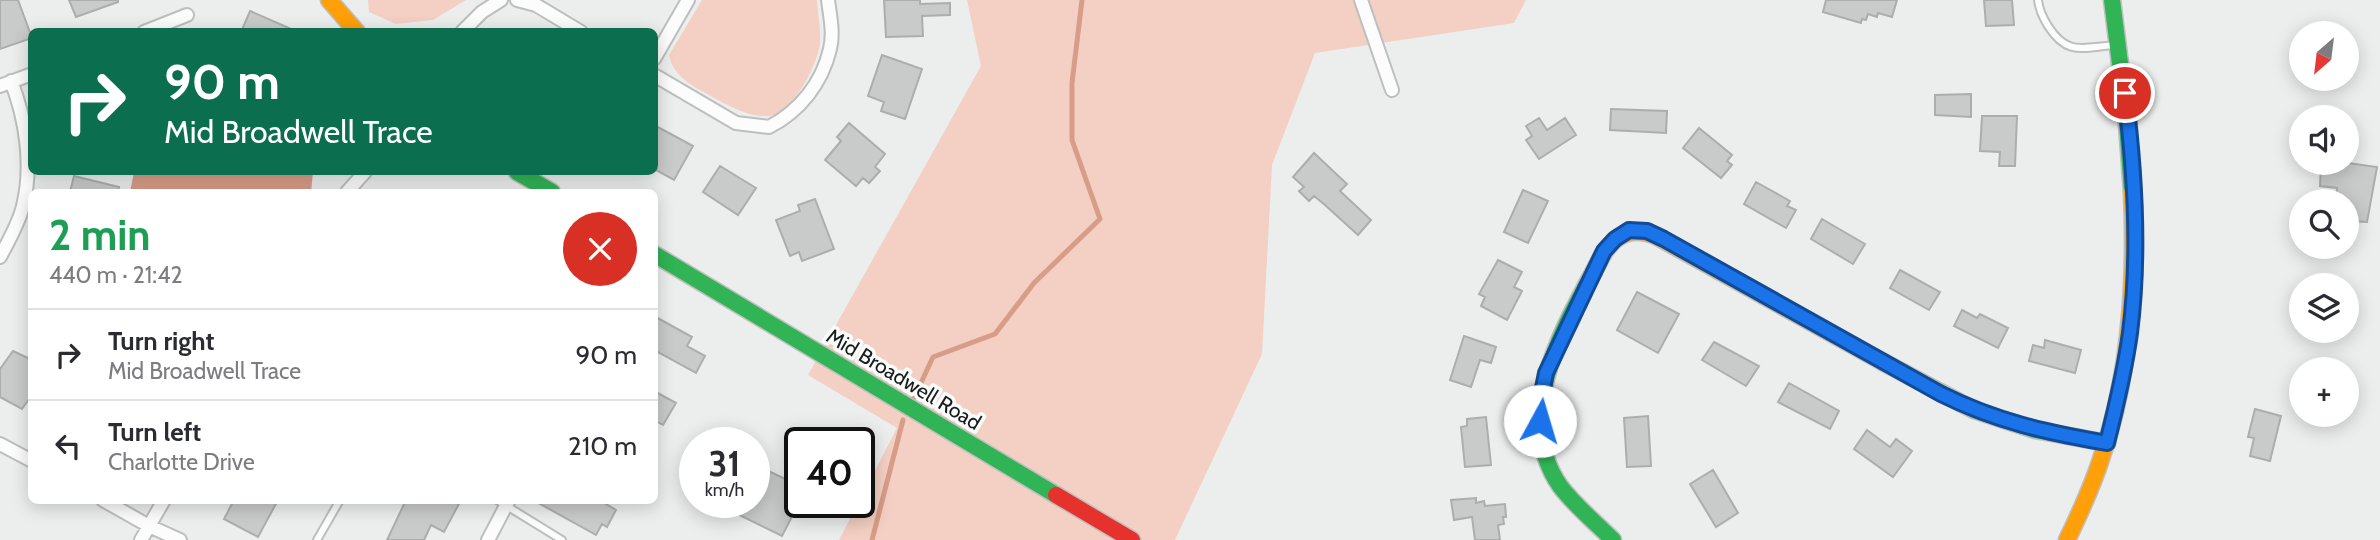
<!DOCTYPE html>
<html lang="en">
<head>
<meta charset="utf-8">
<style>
  body { margin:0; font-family:Cabin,sans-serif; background:#f2f2f3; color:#2b2b33; height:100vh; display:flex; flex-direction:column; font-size:26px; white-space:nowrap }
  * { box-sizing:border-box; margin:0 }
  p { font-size:23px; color:#7c7c81 }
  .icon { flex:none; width:38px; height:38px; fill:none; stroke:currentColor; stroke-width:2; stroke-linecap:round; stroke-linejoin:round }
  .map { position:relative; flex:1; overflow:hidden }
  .side { position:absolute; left:28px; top:189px; width:630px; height:315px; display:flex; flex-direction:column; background:#fff; border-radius:10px; box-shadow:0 4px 18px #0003 }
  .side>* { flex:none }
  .guide { position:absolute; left:28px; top:28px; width:630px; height:147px; border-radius:10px; box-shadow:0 4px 18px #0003; background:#0b6e4f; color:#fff; overflow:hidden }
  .needle { width:46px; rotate:208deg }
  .controls { position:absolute; left:2289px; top:21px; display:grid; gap:14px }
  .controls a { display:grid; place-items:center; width:70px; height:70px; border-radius:50%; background:#fff; box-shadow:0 4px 18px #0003; font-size:35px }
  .speed { position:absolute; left:679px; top:427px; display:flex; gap:14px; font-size:35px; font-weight:700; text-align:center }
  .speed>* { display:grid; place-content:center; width:91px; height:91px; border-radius:50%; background:#fff; box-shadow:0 4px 18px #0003; line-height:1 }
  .speed small { font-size:18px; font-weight:400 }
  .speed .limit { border:4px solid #111; border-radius:10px; background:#fff; color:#111 }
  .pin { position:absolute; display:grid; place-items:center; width:60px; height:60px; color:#fff; margin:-30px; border:4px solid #fff; border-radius:50%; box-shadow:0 2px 7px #0007 }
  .me { position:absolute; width:77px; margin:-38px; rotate:6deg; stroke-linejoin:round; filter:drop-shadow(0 0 5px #0008) }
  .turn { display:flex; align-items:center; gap:24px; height:147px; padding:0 21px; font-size:32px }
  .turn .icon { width:91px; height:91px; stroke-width:2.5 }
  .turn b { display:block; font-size:49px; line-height:60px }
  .round { display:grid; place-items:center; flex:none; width:74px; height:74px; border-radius:37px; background:#f2f2f3 }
  .overview { display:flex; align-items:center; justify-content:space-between; height:119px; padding:0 21px }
  h1 { font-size:42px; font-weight:800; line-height:52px; color:#1e9e55 }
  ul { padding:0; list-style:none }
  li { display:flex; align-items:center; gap:21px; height:91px; padding:0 21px; border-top:2px solid #e1e1e2 }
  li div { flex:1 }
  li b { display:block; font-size:26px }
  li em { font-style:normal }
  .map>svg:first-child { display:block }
  .green { fill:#f3d0c3 }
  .water { fill:#d89d88 }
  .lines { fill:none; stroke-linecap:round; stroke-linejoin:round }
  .stream { stroke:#d89d88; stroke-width:5 }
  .building { fill:#c9caca; stroke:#acaead; stroke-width:2 }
  .lane-casing { stroke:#bdbfbe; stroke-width:10 }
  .street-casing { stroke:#bdbfbe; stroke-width:16 }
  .fast-casing { stroke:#bdbfbe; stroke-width:19 }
  .slow-casing { stroke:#bdbfbe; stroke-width:19 }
  .jam-casing { stroke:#bdbfbe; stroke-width:19 }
  .lane { stroke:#fcfcfc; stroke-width:6 }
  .street { stroke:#fcfcfc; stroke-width:12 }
  .fast { stroke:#30b455; stroke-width:16 }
  .slow { stroke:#ff9f0a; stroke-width:16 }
  .jam { stroke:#e5322d; stroke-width:16 }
  .route-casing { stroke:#114b97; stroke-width:18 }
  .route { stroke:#1a73e8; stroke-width:12 }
  .labels { text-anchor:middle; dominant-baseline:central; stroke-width:7; stroke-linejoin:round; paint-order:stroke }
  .street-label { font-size:21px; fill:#1a1b1a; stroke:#f8fcfb }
</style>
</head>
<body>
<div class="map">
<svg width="2380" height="540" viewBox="0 0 2380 540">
  <rect width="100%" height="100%" fill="#eceeed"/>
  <path class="green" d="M368,0H466L433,20L396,24L369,12Z
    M702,0H817C818,14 821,29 820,43C818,64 793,113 770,116C749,118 727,105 709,95C691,85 674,77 669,55Z
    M967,0H1526L1514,23L1315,53L1272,165L1262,354L1175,540H839L897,428L808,375L981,66Z"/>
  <path class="water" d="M134,172H313L311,192H130Z"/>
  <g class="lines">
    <path class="stream" d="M913,400L933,357L995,334L1034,283L1100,219L1072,140V83L1082,0
      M872,540L903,420"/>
  </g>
  <path class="building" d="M0,0H18L32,38L0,49Z
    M69,0H118V2L76,17Z
    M884,0H920V4L950,3V15L922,16L923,36L886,37Z
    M1826,0H1897L1892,17L1878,13L1877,17L1868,14L1866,20L1862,19L1861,23L1823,12Z
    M1984,0H2012L2014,25L1986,26Z
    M250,11L298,32H241Z
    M882,55L922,69L905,119L881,111L884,102L868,96Z
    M1971,94V117L1935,115V95Z
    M1611,109L1667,111L1666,133L1610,130Z
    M1982,116H2017L2015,166H1999L2000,152L1980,151Z
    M1539,118L1547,130L1565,118L1576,135L1539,159L1526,140L1532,136L1526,126Z
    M849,123L885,154L875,167L880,171L869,183L863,178L856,186L825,160L841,141L837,137Z
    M654,125L693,146L674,180L654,169Z
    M1699,128L1732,155L1727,161L1732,165L1721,178L1683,148Z
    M1314,153L1347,184L1340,191L1371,220L1358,235L1325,205L1314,196L1309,201L1299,191L1304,187L1293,177Z
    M2321,163H2348L2377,167L2367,222L2347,221V201H2336L2337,188L2320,186Z
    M720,166L756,188L738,215L703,192Z
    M74,176L119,187L118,192H70Z
    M1756,182L1790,201L1787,206L1796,210L1786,228L1744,204Z
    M1523,190L1548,201L1528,243L1504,232Z
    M815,199L834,249L802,261L799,252L790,256L776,220L800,211L798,205Z
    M1822,219L1865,244L1853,264L1811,239Z
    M1498,260L1522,272L1514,287L1522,291L1507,320L1481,306L1485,297L1479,294Z
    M1900,270L1940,292L1929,310L1890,288Z
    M1637,292L1679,314L1658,353L1617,330Z
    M1962,310L1977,318L1980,314L2008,328L1998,348L1954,326Z
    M654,316L692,337L687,346L705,356L696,373L654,350Z
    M1464,336L1496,347L1491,363L1480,360L1471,387L1450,380Z
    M2045,340L2081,350L2075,373L2029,361L2033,345L2044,348Z
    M1714,342L1759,366L1746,386L1702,360Z
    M13,351L32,360V395L22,409L0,397V369Z
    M1789,383L1839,411L1830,429L1778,402Z
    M654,391L676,403L663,425L654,420Z
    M2255,409L2281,416L2270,461L2250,456L2254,438L2248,437Z
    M1648,416L1651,466L1627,467L1624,418Z
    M1486,417L1491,465L1465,467L1461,427L1467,426V419Z
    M1867,430L1890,447L1896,439L1912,451L1893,477L1854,449Z
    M754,464L800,486V501L782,536L713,502H754Z
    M1713,470L1738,513L1716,527L1690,484Z
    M1476,498V503L1484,501L1485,506L1505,504L1506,517H1503L1504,524L1498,525L1500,540H1475L1472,517L1454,520L1451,500Z
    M234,500H278L258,537L224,519Z
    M406,500H461L444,532L431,525L424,540H387Z
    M533,500H599L616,510L607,527L602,524L596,535Z"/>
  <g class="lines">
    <defs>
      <path id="lane" d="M2038,0C2039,9 2043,18 2048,26C2068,57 2083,47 2116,45
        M497,500L562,540
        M317,540L340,500"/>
      <path id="street" d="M517,0L536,5L581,32
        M1361,0L1392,90
        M144,32L187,15
        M462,32L482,12L501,0
        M654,59L688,0
        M654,75L736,123L769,127C800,111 822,83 830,49C834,33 830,16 828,0
        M0,86L32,74
        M347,192L365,172
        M0,257C8,242 19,223 23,206C33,166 26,119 11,81
        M0,444L32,461
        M103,500L149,526L180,540
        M141,540L164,500
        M488,540L509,500"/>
      <path id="fast" d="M2112,0L2126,111L2132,192
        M517,172L552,192
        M654,254L1056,495
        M1603,254C1568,321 1509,412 1560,486C1575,506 1595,522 1613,540
        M1883,362L1974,410L2035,430L2107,443"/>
      <path id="slow" d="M329,0L357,32
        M1603,254C1616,234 1631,227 1654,235L1883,362
        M2067,540C2080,513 2093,485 2102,456C2131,372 2136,280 2132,192"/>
      <path id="jam" d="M1056,495L1132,540"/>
    </defs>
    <use href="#lane" class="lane-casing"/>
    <use href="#street" class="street-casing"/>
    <use href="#fast" class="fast-casing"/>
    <use href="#slow" class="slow-casing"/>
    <use href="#jam" class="jam-casing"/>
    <use href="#lane" class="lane"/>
    <use href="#street" class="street"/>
    <use href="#fast" class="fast"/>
    <use href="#slow" class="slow"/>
    <use href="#jam" class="jam"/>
  </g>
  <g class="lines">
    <defs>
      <path id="route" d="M1540,421V403L1546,373L1604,251L1615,239L1629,230L1647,231L1664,239L1941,394C1998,422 2045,432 2107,443C2116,407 2125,370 2130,333C2140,254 2135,171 2125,93"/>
    </defs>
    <use href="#route" class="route-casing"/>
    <use href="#route" class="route"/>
  </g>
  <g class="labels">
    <g class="street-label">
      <text transform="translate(904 379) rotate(31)">Mid Broadwell Road</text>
    </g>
  </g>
</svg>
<div class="controls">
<a><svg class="needle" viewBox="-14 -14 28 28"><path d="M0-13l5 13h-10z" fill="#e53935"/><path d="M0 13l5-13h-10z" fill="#7c7c81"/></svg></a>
<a><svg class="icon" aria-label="sound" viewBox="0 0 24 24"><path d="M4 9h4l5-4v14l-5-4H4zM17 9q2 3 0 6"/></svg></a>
<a><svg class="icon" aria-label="search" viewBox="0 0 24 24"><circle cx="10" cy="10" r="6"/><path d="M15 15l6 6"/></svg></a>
<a><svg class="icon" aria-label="layers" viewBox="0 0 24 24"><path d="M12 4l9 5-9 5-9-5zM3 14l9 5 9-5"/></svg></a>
<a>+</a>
</div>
<div class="speed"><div>31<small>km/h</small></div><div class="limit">40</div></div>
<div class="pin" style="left:2125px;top:93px;background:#d93025"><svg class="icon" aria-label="arrive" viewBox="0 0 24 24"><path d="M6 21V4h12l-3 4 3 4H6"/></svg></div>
<svg class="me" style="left:1540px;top:421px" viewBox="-20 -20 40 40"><circle r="19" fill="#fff"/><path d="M0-13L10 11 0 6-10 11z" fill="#1a73e8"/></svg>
<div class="guide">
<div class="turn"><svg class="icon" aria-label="right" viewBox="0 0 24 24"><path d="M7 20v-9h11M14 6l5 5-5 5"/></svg><div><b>90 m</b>Mid Broadwell Trace</div></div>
</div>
<section class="side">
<div class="overview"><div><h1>2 min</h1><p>440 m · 21:42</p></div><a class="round" style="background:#d93025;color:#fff"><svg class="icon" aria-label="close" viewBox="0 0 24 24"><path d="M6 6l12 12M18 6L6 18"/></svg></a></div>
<ul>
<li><svg class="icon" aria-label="right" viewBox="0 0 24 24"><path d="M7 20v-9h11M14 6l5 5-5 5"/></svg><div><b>Turn right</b><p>Mid Broadwell Trace</p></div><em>90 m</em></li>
<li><svg class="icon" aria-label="left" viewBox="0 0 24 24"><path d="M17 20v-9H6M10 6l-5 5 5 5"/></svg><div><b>Turn left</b><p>Charlotte Drive</p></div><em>210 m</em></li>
</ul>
</section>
</div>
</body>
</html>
